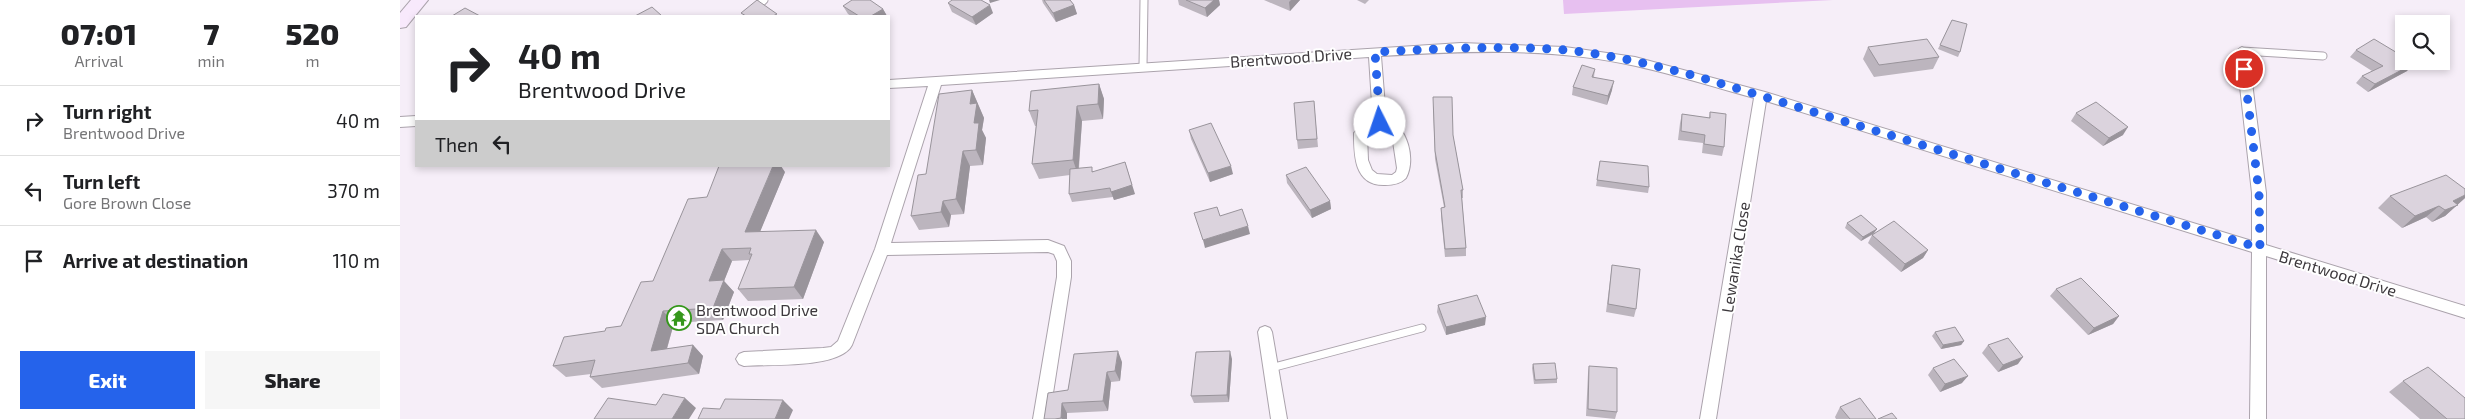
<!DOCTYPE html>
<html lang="en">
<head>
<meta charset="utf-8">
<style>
  body { margin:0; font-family:"Exo 2",sans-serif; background:#f6f6f6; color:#202124; height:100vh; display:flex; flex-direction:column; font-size:19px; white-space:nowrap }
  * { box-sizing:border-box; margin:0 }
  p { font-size:16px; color:#757577 }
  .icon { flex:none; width:28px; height:28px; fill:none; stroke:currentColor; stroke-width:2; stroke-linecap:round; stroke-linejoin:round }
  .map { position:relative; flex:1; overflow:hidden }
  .drawer { display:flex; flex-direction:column; background:#fff; width:400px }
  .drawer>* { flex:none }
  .guide { position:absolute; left:15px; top:15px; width:475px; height:152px; border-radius:0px; box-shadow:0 2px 8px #0003; background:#fff; color:#202124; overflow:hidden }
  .controls { position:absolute; left:1995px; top:15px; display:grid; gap:10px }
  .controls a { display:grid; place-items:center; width:55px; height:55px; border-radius:0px; background:#fff; box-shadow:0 2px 8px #0003; font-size:25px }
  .pin { position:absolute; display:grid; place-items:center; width:42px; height:42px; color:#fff; margin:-21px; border:2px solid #fff; border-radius:50%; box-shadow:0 1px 5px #0007 }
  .me { position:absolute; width:55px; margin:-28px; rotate:356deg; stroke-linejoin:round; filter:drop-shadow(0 0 4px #0008) }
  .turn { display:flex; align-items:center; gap:18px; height:105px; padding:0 20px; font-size:22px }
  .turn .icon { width:65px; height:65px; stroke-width:2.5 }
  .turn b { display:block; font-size:35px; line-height:42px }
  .then { display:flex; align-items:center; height:48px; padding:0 20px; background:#0003; gap:10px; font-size:19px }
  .eta { display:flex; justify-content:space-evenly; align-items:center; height:85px; text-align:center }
  .eta b { font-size:30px; font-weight:800; line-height:35px }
  .cta { display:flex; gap:10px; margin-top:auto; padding:10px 20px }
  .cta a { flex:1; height:58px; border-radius:0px; background:#2563eb; color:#fff; font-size:20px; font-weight:800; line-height:58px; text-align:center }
  .cta a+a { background:#f6f6f6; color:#202124 }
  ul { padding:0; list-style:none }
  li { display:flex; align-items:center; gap:15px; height:70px; padding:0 20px; border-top:1px solid #e0e0e0 }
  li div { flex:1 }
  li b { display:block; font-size:19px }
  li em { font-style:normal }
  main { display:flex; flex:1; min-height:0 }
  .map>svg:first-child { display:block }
  .green { fill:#e7c0f0 }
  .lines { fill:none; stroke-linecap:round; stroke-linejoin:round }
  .service-casing { stroke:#aba3ac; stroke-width:9 }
  .minor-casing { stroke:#aba3ac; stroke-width:2 }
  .secondary-casing { stroke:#aba3ac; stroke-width:2 }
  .service { stroke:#fff; stroke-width:7 }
  .minor { fill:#fff; fill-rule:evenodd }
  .secondary { fill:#f8e9fc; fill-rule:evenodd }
  .wall { fill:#bcb5be }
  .shaded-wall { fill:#99949b }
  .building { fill:#dbd3dd; stroke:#99949b }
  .route { stroke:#2563eb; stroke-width:9; stroke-dasharray:0 16.2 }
  .labels { text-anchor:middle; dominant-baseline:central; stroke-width:4; stroke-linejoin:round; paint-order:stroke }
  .street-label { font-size:16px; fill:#3d393d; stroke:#fff }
  .poi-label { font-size:16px; fill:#3d393d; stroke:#fff; text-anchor:start }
</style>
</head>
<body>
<main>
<section class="drawer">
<div class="eta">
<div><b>07:01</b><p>Arrival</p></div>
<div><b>7</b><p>min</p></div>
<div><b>520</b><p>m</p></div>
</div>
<ul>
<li><svg class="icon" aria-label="right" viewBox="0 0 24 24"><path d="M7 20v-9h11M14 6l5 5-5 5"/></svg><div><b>Turn right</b><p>Brentwood Drive</p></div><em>40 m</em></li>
<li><svg class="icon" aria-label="left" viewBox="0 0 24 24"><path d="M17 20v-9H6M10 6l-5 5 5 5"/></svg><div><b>Turn left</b><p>Gore Brown Close</p></div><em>370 m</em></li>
<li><svg class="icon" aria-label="arrive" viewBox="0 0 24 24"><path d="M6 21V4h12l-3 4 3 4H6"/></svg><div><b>Arrive at destination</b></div><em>110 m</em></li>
</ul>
<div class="cta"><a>Exit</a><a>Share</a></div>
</section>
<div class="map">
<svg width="2065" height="419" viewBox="0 0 2065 419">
  <rect width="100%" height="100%" fill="#f6eef8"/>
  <path class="green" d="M1163,0H1433L1164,14Z"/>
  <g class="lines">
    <defs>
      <path id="service" d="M347,16L364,0
        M1842,51L1923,56
        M743,66L744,0
        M871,368L1022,328"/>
      <path id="minor" d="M1061,43L1165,47L1235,57L1365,92L1852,241V193L1836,51L1842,47L1848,51L1866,193V245L2065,306V318L1866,256V419H1850L1852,252L1366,101L1316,419H1300L1354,98C1315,87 1276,75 1236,66C1154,47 1065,51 981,56L986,119C1008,126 1016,160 1006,178C1000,184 993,185 985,185C954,186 954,155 954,133L965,121L973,119L969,57L541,85L491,243L648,240L664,246L671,261V277L649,419H633L657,277V261L654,254L648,252L487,255L452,345C440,369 369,364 344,366L339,364L336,359L339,354L344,352L423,348L431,347L438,341L475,249L528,86L489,88V80ZM973,128H984L992,135L997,168L996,172L992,175L977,174L972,170L968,160L967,135Z
        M16,116V126L0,127V117Z
        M865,326L870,328L872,332L887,419H871L858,332L860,328Z"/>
      <path id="secondary" d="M11,0H28L6,27L0,28V13Z"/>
    </defs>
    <use href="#service" class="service-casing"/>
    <use href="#minor" class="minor-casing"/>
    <use href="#secondary" class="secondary-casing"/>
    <use href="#service" class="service"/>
    <use href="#minor" class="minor"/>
    <use href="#secondary" class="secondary"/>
  </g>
  <path class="wall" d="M642,0H670L674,5L677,14L656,22L643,3Z
    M778,0H819L820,5L807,17L779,5Z
    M864,0H900L890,11Z
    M957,0H969L965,4Z
    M548,3L593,13L576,25L552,12Z
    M443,6L483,9L487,16H451L448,14Z
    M1552,20L1560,52L1558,57L1538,49Z
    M1468,47L1539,57L1533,69L1474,77L1463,59Z
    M1956,50L2007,71L1968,92L1956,83L1962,76L1972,71L1950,57Z
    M1195,69L1194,77L1212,90L1207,105L1172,95L1173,87Z
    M699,84L704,99L703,119L682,121L679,168L693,171L735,194L714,200L713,197L672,202L669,194L670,175L639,179L632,164L636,126H635L629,111Z
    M572,90L584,118L582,130L586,138L583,165L570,166L564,214L551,215L549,227L519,230L511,216L526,174Z
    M914,101L918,147L898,149L897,140Z
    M1033,106L1053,135L1063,190V198H1062L1066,248V256L1045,257L1041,216V208L1044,207L1035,159Z
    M1310,112L1324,147L1322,156L1302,153L1303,143L1278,140L1280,123L1282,114L1309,118Z
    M1676,113L1723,135L1703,146L1671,121Z
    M789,130L833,174L810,182L791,139Z
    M1200,161L1249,187L1248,193L1196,186Z
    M385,172L360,231L424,242L403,299L348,301L338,289L350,260L332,261L324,281L334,292L323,320L274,323L267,349L293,345L303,356L299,374L202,388L190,377L191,374L166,377L153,366L205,331L221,326L253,281Z
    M886,175L930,201L931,209L912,218L887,183Z
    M2065,189V198L2045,216L2032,222L2026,217L2002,228L1978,208L1990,196Z
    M1447,223L1477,229L1474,233L1528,250L1523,258L1501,272L1468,243L1472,235L1461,241L1445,228Z
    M1212,265L1236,309L1234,317L1206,312Z
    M1656,289L1719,316L1713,324L1688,335L1650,296Z
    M1038,305L1085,325L1046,335L1037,312Z
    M1535,332L1564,341L1561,345L1541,349L1532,336Z
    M1588,345L1618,364L1598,372L1582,353Z
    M832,359L829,402L794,403L791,396Z
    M722,362L720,381L711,382L708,411L667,413V419H644L668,390Z
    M1133,364L1157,379V383L1134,384L1132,368Z
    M1189,366L1217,412L1215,419L1186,416L1188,373Z
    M1533,368L1562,383L1540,392L1528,375Z
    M2003,381L2065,419H2020L1989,392Z
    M1440,407L1476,419H1436L1435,417Z"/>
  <path class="shaded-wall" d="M589,0H600L590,3Z
    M814,0H819L820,5L807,17L805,8Z
    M891,0H900L890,11L889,2Z
    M590,5L593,13L576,25L572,17Z
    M674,5L677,14L656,22L653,13Z
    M483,9L487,16H471Z
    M2015,63L2007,71L1968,92L1975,84Z
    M1214,81L1212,90L1207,105L1208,96Z
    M699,84L704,99L703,119L698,104Z
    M572,90L584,118L582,130L586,138L583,165L576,150L574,123L570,104Z
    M677,106L682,121L678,175L673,160Z
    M1728,127L1723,135L1703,146L1709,138Z
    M563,151L570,166L564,214L556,199Z
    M725,162L735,194L714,200L711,192Z
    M373,166H381L385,172L355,244L345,232Z
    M831,166L833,174L810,182L808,173Z
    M2065,195V198L2045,216L2032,222L2045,210L2053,201Z
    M543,201L551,215L549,227L541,212Z
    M930,201L931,209L912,218L910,210Z
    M2039,206L2026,217L2002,228L2015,216Z
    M848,226L850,234L805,248L803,240Z
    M1477,229L1474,233L1461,241L1463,237Z
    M416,230L424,242L403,299L394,287Z
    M322,249L332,261L324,281L334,292L323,320L313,308L309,281Z
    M1528,250L1523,258L1501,272L1505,264Z
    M263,311L274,323L263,362L251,351Z
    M1719,316L1713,324L1688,335L1694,328Z
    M1086,317L1085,325L1046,335V327Z
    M1564,341L1561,345L1541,349L1543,345Z
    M293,345L303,356L299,374L288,363Z
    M718,351L722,362L720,381L715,371Z
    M830,351L832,359L829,402L827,395Z
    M1623,357L1618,364L1598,372L1603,365Z
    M707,372L711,382L708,411L703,401Z
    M1568,376L1562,383L1540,392L1545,384Z
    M285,398L296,408L289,419H272Z
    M383,400L393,410L389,419H375Z
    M662,403L667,413V419H662L661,418Z"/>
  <path class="building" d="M357,0L377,14L373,16H346L341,13Z
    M452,0H470L483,9L471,16H459L443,6Z
    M552,0H581L590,5L572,17L548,3Z
    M644,0H670L674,5L653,13Z
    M786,0H814L805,8Z
    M252,7L262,16H235Z
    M65,8L80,16H52Z
    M1552,20L1567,24L1560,52L1540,45Z
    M1527,39L1539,57L1479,65L1468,47Z
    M1974,39L2004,57V61H2012L2015,63L1975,84L1962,76L1983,66L1956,50Z
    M1182,65L1195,69L1192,77L1214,81L1208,96L1173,87Z
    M699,84L698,104L677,106L673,160L632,164L638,110L629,111L631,91Z
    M572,90L570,104L577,103L574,123H579L576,150L563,151L556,199L543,201L541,212L511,216L518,175L526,174L539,94Z
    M1033,97H1052L1053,135L1063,190H1061L1066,248L1045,249L1041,208L1045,207L1035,151Z
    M914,101L917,139L897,140L894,103Z
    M1696,102L1728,127L1709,138L1676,113Z
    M1310,112L1326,114L1324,147L1304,144L1305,135L1281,131L1282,114L1310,118Z
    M811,123L831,166L808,173L789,130Z
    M1200,161L1248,166L1249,187L1197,180Z
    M725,162L732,185L711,192L710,188L669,194L670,169L692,167V172Z
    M319,166H373L345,232L416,230L394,287L338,289L352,254H349L351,248L322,249L309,281L324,280L313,308L263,311L251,351L293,345L288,363L190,377L195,360L153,366L164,337L205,331L206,328L221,326L241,282L253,281L288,199L307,197Z
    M906,167L930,201L910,210L886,175Z
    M2046,175L2065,189V195L2053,201L2058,205L2045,210L2039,206L2015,216L1990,196Z
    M817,207L820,216L842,209L848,226L803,240L794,213Z
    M1461,215L1477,229L1463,237L1447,223Z
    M1494,221L1528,250L1505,264L1472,235Z
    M1212,265L1240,269L1236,309L1208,304Z
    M1681,278L1719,316L1694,328L1656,289Z
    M1077,295L1086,317L1046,327L1038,305Z
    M1555,327L1564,341L1543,345L1535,332Z
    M1608,338L1623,357L1603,365L1588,345Z
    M718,351L715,371L707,372L703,401L662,403L661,418L655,419H644L648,393L668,390L674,354Z
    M830,351L827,395L791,396L796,352Z
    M1554,359L1568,376L1545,384L1533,368Z
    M1155,363L1157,379L1135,380L1133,364Z
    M1189,366L1217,368V412L1188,409Z
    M2028,367L2065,398V419H2047L2003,381Z
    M263,394L285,398L272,419H194L208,398L256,405Z
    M1460,398L1476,419H1450L1440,407Z
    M325,399L383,400L375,419H298L303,408L320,409Z
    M1492,413L1497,419H1478Z"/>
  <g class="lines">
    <path class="route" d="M980,123L975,52C1038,49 1102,45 1165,50C1209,54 1253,65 1296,76L1860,248L1859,193L1844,69"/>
  </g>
  <defs>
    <symbol id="temple-ring" viewBox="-11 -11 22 22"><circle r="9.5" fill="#fff" stroke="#35971b" stroke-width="1.5"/><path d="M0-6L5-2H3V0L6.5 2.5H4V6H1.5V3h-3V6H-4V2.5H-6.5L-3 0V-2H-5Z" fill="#35971b"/></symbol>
  </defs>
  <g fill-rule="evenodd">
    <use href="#temple-ring" x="265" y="304" width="28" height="28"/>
  </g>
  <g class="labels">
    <g class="street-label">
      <text transform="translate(891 57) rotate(-4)">Brentwood Drive</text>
      <text transform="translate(1335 257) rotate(-81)">Lewanika Close</text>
      <text transform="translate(1938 273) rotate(17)">Brentwood Drive</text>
    </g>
    <g class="poi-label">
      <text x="296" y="309">Brentwood Drive<tspan x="296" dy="18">SDA Church</tspan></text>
    </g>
  </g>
</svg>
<div class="controls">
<a><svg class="icon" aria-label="search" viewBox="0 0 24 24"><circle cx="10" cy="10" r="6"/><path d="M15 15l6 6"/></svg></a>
</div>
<div class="pin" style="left:1844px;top:69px;background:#d93025"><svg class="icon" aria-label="arrive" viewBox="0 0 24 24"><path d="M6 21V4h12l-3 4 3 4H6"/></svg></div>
<svg class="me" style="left:980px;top:123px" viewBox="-20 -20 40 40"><circle r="19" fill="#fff"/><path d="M0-13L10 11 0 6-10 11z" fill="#2563eb"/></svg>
<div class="guide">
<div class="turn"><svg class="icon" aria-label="right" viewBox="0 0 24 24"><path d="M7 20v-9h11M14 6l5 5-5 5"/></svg><div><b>40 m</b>Brentwood Drive</div></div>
<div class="then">Then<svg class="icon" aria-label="left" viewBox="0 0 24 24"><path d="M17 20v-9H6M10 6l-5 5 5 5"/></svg></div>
</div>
</div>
</main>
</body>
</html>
